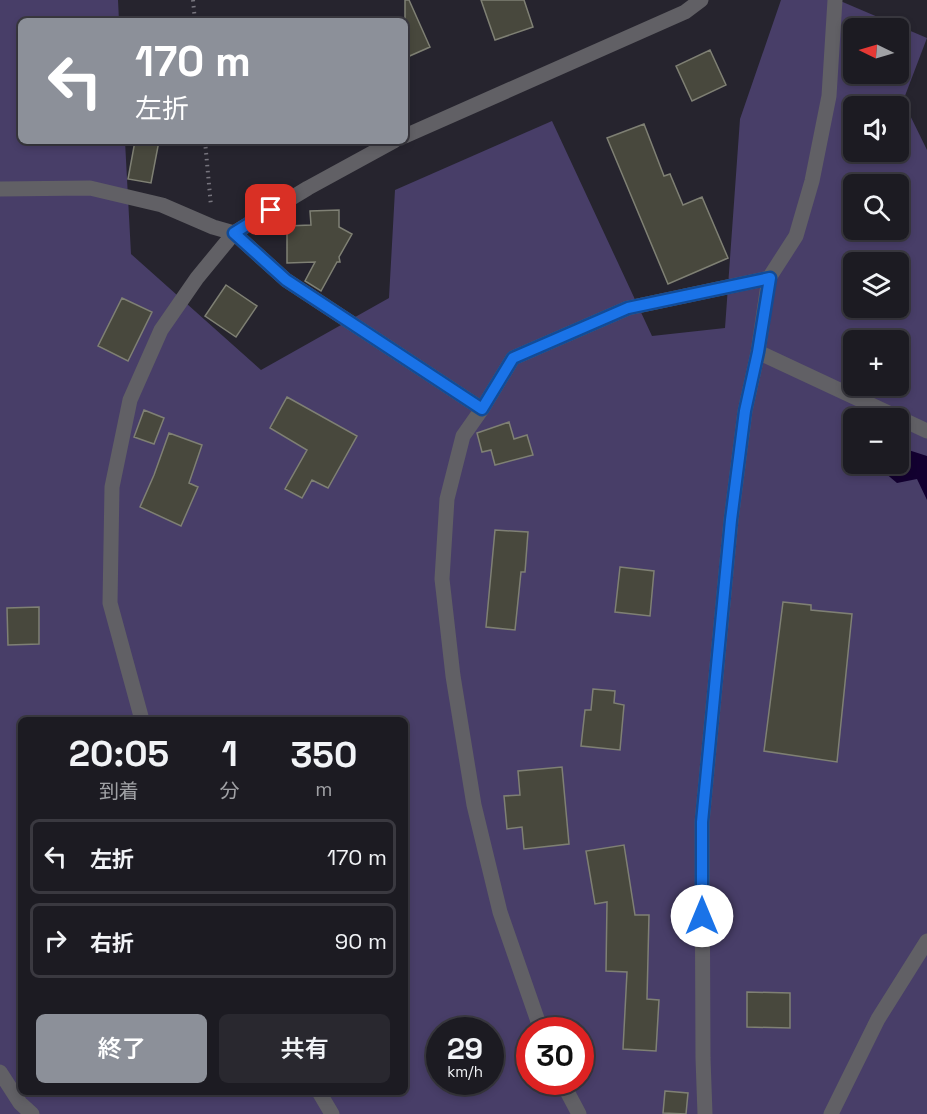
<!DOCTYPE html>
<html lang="ja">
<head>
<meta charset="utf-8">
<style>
  body { margin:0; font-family:"Space Grotesk","Noto Sans JP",sans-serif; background:#29282f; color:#f1f3f6; height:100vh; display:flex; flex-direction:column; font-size:22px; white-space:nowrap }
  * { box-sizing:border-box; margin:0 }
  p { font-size:20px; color:#a0a1a5 }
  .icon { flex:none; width:33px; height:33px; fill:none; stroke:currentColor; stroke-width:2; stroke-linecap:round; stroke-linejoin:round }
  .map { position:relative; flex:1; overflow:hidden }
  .sheet { position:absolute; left:18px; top:717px; width:390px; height:378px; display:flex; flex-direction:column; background:#1c1b22; border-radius:9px; box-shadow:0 3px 9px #0003,0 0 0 2px #3a3940 }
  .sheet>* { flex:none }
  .banner { position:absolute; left:18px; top:18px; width:390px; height:126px; border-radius:9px; box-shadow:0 3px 9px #0003,0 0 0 2px #3a3940; background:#8c9099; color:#fff; overflow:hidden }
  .needle { width:39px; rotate:275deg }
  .buttons { position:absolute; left:843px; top:18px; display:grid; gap:12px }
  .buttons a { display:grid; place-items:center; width:66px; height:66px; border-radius:9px; background:#1c1b22; box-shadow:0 3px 9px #0003,0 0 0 2px #3a3940; font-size:30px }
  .speed { position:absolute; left:426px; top:1017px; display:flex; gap:12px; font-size:30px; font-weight:700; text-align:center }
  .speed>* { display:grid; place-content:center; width:78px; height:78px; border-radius:50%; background:#1c1b22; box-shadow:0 3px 9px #0003,0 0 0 2px #3a3940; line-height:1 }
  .speed small { font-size:15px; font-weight:400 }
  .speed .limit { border:9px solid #d22; background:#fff; color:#111 }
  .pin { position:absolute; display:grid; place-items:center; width:51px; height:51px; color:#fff; margin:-26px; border-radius:12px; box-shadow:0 3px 9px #0006 }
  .me { position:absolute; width:66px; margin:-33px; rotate:0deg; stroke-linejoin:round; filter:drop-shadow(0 0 4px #0008) }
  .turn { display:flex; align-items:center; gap:21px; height:126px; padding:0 18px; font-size:27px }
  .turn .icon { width:78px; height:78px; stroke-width:2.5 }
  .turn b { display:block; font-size:42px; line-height:51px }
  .eta { display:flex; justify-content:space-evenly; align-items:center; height:102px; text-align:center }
  .eta b { font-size:36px; font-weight:600; line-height:42px }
  .action { display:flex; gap:12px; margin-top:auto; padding:12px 18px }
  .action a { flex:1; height:69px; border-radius:9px; background:#8c9099; color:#fff; font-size:24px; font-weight:600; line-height:69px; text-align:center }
  .action a+a { background:#29282f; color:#f1f3f6 }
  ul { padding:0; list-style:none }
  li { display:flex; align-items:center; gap:18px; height:75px; margin:0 12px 9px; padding:0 6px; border:3px solid #3a3940; border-radius:9px }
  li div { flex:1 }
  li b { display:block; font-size:22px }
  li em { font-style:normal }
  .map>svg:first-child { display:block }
  .green { fill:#483e68; fill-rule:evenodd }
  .water { fill:#130030 }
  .building { fill:#48483d; stroke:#7f8074; stroke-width:1.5 }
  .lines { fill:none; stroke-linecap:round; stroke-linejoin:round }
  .path { stroke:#77757e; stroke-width:4; stroke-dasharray:1.5 4.5; stroke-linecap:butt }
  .minor { stroke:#616065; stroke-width:15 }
  .route-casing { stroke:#114b97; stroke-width:15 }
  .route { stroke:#1a73e8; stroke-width:10 }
</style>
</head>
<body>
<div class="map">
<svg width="927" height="1114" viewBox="0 0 927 1114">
  <rect width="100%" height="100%" fill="#26242e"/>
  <path class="green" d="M0,0H118L119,21H21V141H125L131,254L261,370L389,298L395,190L552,121L652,336L725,328L740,119L781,0H838L927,38L903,101L927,150V1114H0ZM854,28H898V74H854ZM854,106H898V152H854ZM854,184H898V230H854ZM854,262H898V308H854ZM854,340H898V386H854ZM854,418H898V464H854ZM21,720H405V1092H21ZM440,1030H490V1082H440ZM530,1030H580V1082H530Z"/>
  <path class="water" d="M899,447L927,456V500L917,479L897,483L884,472L878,464H898Z"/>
  <path class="building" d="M405,0H409L430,47L405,58Z
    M481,0H524L533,27L495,40Z
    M710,50L726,85L692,101L676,66Z
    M644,124L664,176L670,174L683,205L702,197L728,258L668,284L607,138Z
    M135,141H159L151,183L128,179Z
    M339,210V227L352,234L339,257L340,262H337L321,291L305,281L315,262L287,263V226L311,225L310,211Z
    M226,285L257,306L236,337L205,316Z
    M122,298L152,312L128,361L98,346Z
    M287,397L357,436L328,488L312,480L302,498L285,489L307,450L270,428Z
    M144,410L164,418L154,444L134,437Z
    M509,422L514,439L527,435L533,455L495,465L491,450L482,452L477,433Z
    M169,433L202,445L189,483L198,487L181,526L140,507L154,475Z
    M495,530L528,532L525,572H521L515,630L486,627Z
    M620,567L654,571L650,616L615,612Z
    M783,602L811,605V610L852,614L837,762L764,751Z
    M39,607V644L8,645L7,608Z
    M593,689L615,691L614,703L624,705L620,750L581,746L585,710H591Z
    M562,767L569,844L524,849L522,827L507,829L504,796L520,795L518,771Z
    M624,845L635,915H649L647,999L659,1000L656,1051L623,1049L627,972L606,971L607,902L595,904L586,851Z
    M747,992L790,993V1028L747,1027Z
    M665,1091L688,1093L686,1114L663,1113Z"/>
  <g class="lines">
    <path class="path" d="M193,0L195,21
      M205,141L211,206"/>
    <path class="minor" d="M405,136L685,12L701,0
      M0,189L90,188L162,205L213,227L234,233L286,280L482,409
      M758,352L927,431
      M142,720L110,603L112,487L130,400L161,330L197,278L234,233L308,188L394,141
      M541,1030L500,912L474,805L453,676L442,579L447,499L463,436L482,409L513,358L628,308L769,278
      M0,1072L20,1103L32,1114
      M562,1082L579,1114
      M319,1092L332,1114
      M705,1114L703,1058L702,822L731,520L745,411L758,352L769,278L796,236L812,181L829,96L835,0
      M831,1114L878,1019L927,941"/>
  </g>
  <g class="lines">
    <defs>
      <path id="route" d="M271,210L234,233L286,280L482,409L513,358L628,308L770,278L758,352L745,411L731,520L702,822V916"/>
    </defs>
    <use href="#route" class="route-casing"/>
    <use href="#route" class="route"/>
  </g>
</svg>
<div class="buttons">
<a><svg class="needle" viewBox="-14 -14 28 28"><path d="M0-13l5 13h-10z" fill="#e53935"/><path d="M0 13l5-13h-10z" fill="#a0a1a5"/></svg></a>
<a><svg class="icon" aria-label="sound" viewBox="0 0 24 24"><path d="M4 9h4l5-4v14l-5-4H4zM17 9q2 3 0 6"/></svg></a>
<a><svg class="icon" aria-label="search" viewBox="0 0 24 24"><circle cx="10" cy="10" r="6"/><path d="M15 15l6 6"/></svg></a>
<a><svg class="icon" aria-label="layers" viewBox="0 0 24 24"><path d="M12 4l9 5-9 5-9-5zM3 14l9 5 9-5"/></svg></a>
<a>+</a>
<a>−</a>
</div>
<div class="speed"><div>29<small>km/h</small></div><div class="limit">30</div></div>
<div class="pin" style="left:271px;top:210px;background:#d93025"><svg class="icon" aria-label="arrive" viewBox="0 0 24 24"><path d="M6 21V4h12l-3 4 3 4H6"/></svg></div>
<svg class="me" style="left:702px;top:916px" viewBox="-20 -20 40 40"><circle r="19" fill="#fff"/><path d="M0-13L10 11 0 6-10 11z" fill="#1a73e8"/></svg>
<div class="banner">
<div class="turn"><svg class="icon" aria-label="left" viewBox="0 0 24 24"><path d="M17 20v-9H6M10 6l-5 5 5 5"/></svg><div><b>170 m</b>左折</div></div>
</div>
<section class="sheet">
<div class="eta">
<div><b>20:05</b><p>到着</p></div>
<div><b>1</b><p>分</p></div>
<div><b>350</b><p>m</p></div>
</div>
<ul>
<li><svg class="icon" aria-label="left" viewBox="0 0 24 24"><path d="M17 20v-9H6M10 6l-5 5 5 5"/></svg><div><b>左折</b></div><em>170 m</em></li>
<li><svg class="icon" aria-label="right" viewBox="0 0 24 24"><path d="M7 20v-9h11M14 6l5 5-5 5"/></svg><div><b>右折</b></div><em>90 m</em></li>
</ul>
<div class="action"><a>終了</a><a>共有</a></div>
</section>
</div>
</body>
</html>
